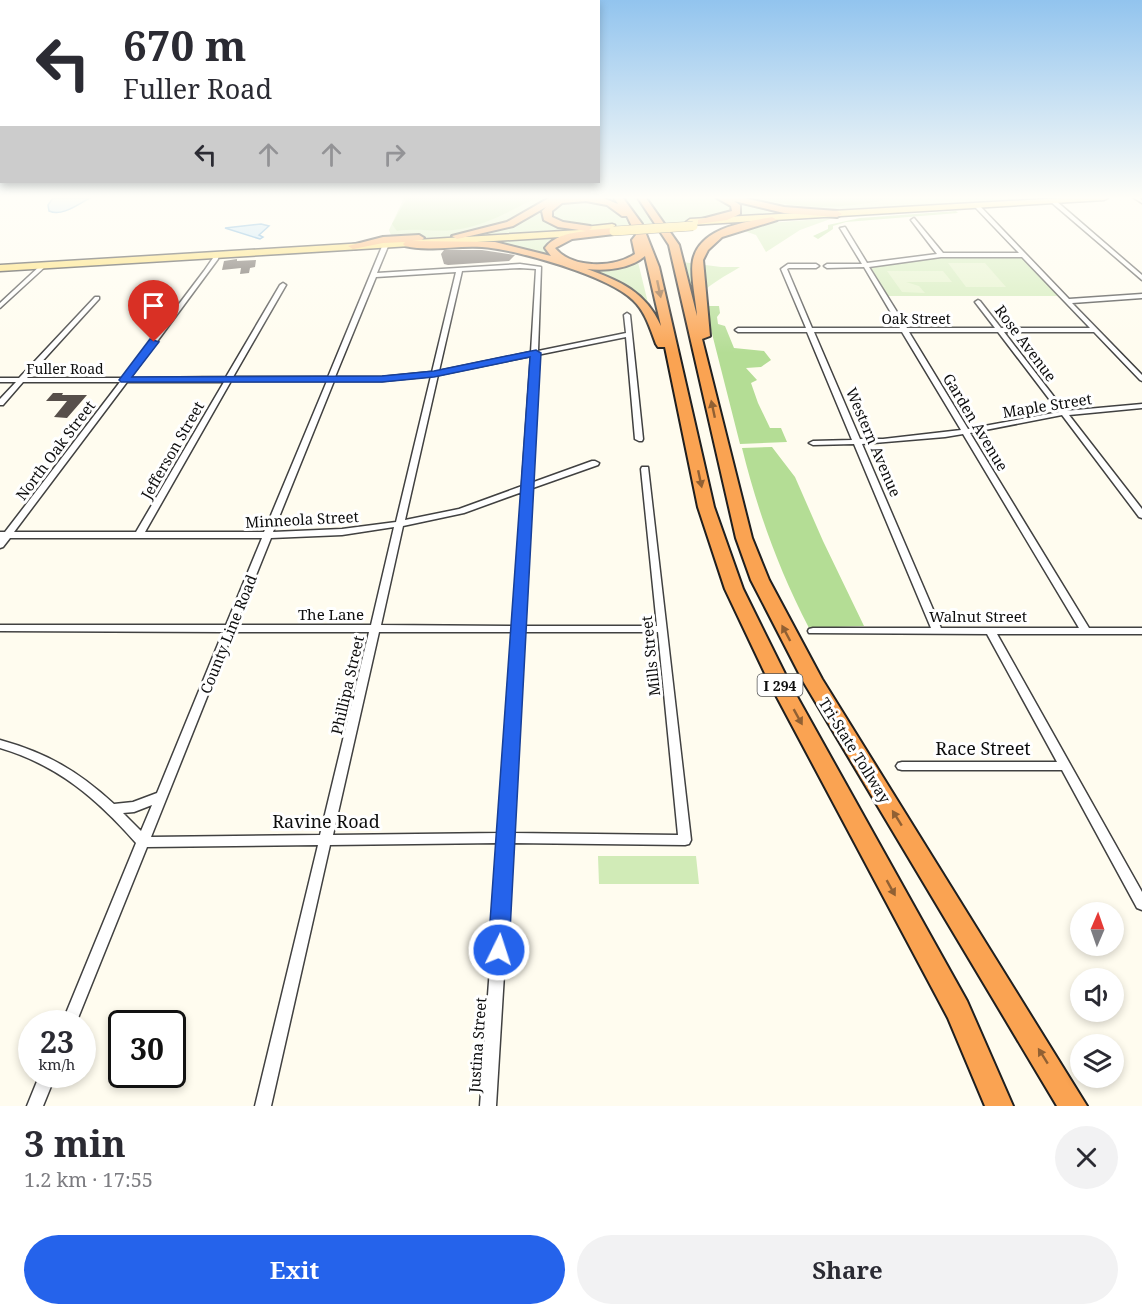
<!DOCTYPE html>
<html lang="en">
<head>
<meta charset="utf-8">
<style>
  body { margin:0; font-family:"Noto Serif",serif; background:#f2f2f3; color:#2b2b33; height:100vh; display:flex; flex-direction:column; font-size:22px; white-space:nowrap }
  * { box-sizing:border-box; margin:0 }
  p { font-size:20px; color:#7c7c81 }
  .icon { flex:none; width:33px; height:33px; fill:none; stroke:currentColor; stroke-width:2; stroke-linecap:round; stroke-linejoin:round }
  .map { position:relative; height:1106px; overflow:hidden }
  .drawer { display:flex; flex-direction:column; background:#fff; flex:1 }
  .drawer>* { flex:none }
  .top-card { position:absolute; left:0px; top:0px; width:600px; height:183px; box-shadow:0 3px 9px #0003; background:#fff; color:#2b2b33; overflow:hidden }
  .needle { width:39px; rotate:2deg }
  .tools { position:absolute; left:1070px; top:902px; display:grid; gap:12px }
  .tools a { display:grid; place-items:center; width:54px; height:54px; border-radius:50%; background:#fff; box-shadow:0 3px 9px #0003; font-size:30px }
  .speed { position:absolute; left:18px; top:1010px; display:flex; gap:12px; font-size:30px; font-weight:700; text-align:center }
  .speed>* { display:grid; place-content:center; width:78px; height:78px; border-radius:50%; background:#fff; box-shadow:0 3px 9px #0003; line-height:1 }
  .speed small { font-size:15px; font-weight:400 }
  .speed .limit { border:3px solid #111; border-radius:9px; background:#fff; color:#111 }
  .pin { position:absolute; display:grid; place-items:center; width:51px; height:51px; color:#fff; margin:-62px -26px; border-radius:50% 50% 50% 0; rotate:-45deg; box-shadow:0 0 6px #0007 }
  .pin .icon { rotate:45deg }
  .me { position:absolute; width:66px; margin:-33px; rotate:4deg; stroke-linejoin:round; filter:drop-shadow(0 0 4px #0008) }
  .turn { display:flex; align-items:center; gap:21px; height:126px; padding:0 24px; font-size:27px }
  .turn .icon { width:78px; height:78px; stroke-width:2.5 }
  .turn b { display:block; font-size:42px; line-height:51px }
  .lanes { display:flex; align-items:center; height:57px; padding:0 24px; background:#0003; justify-content:center; gap:30px; direction:ltr }
  .lanes .off { opacity:.35 }
  .round { display:grid; place-items:center; flex:none; width:63px; height:63px; border-radius:32px; background:#f2f2f3 }
  .summary { display:flex; align-items:center; justify-content:space-between; height:102px; padding:0 24px }
  h1 { font-size:36px; font-weight:700; line-height:45px }
  .cta { display:flex; gap:12px; margin-top:auto; padding:12px 24px }
  .cta a { flex:1; height:69px; border-radius:36px; background:#2563eb; color:#fff; font-size:24px; font-weight:700; line-height:69px; text-align:center }
  .cta a+a { background:#f2f2f3; color:#2b2b33 }
  .map>svg:first-child { display:block }
  .green { fill:#d1ebb7 }
  .forest { fill:#b4dd95 }
  .pitch { fill:#e3f2c9 }
  .water { fill:#b2dcf8; stroke:#3690d2; stroke-width:1.5 }
  .building { fill:#574f4a }
  .lines { fill:none; stroke-linecap:round; stroke-linejoin:round }
  .street-casing { stroke:#414141; stroke-width:3 }
  .primary-casing { stroke:#1f1f1f; stroke-width:3 }
  .highway-casing { stroke:#1f1f1f; stroke-width:4 }
  .street { fill:#fff; fill-rule:evenodd }
  .primary { fill:#fddb61; fill-rule:evenodd }
  .highway { fill:#faa352; fill-rule:evenodd }
  .primary-bridge-casing { stroke:#1f1f1f; stroke-width:10; stroke-linecap:butt }
  .primary-bridge { stroke:#fddb61; stroke-width:9 }
  .oneway { fill:#906033 }
  .route { fill:#2563eb; stroke:#184099; stroke-width:1.5 }
  .labels { text-anchor:middle; dominant-baseline:central; stroke-width:6; stroke-linejoin:round; paint-order:stroke }
  .far-street-label { font-size:14px; fill:#0e0e0e; stroke:#fff }
  .shield { fill:#fff; stroke:#565656; stroke-width:1.5 }
  .shield-label { font-size:14px; font-weight:bold; fill:#0e0e0e }
  .street-label { font-size:15px; fill:#0e0e0e; stroke:#fff }
  .near-street-label { font-size:18px; fill:#0e0e0e; stroke:#fff }
</style>
</head>
<body>
<div class="map">
<svg width="1142" height="1106" viewBox="0 0 1142 1106">
  <rect width="100%" height="100%" fill="#fffcef"/>
  <path class="green" d="M404,198H1080L396,240L392,238L389,230Z
    M833,218L800,230L766,252L756,235L730,226Z
    M560,236L547,242L544,248L547,253L545,254L519,247L475,243Z
    M939,256L1021,257L1059,296H888L871,268Z
    M638,262L648,303L632,289L582,267L617,268Z
    M682,262L721,267H740C723,278 701,287 692,307Z
    M598,856H696L699,884H599Z"/>
  <path class="forest" d="M407,198H536C510,211 483,227 453,230C434,232 416,228 397,231L392,224Z
    M755,198H900L884,199L887,200C836,209 806,210 755,198Z
    M956,211L958,213L846,222L833,226V229L818,239L813,236L828,229V225L860,218Z
    M707,306H719L720,313L717,317L718,324L725,326L734,348L764,351L771,360L761,367L746,368L757,380L751,383L758,403L770,428H781L787,442L740,444L706,310Z
    M772,447L795,477L823,541L864,626L809,628C778,568 758,512 742,448Z"/>
  <path class="pitch" d="M948,263H985L1006,287H966Z
    M887,271H943L952,282H906L919,286L925,293L902,292Z"/>
  <path class="water" d="M53,198H90C78,204 62,217 49,211L48,205Z
    M261,224L269,226L259,235L263,237L260,239L225,228Z"/>
  <path class="building" d="M444,250H482L515,255L509,261L448,265L444,264L441,254Z
    M237,259V261L256,260L255,267L250,268L249,273L240,274L241,268L222,270L224,261Z
    M53,393H63L62,395H87L67,418L54,417L67,401H46Z"/>
  <g class="lines">
    <defs>
      <path id="street" d="M1134,198H1139L1142,200V203Z
        M1051,200H1055L1142,275V280L1051,202Z
        M975,205H979L1069,299L1142,294V298L1072,303L1142,375V381L1140,380L1094,332H1004L1065,411L1142,404V408L1069,415L1142,509V518L1139,517L1062,415L970,433L1089,628H1142V634H997L1142,892V910L1137,908L1062,770H902L898,769L896,766L898,763L902,762H1057L987,634L809,633L808,631L809,629L813,628H931L854,444L813,445L809,443L813,441L852,440L807,332H738L735,330L738,328H806L781,269L788,264H816L819,266L816,268H789L787,269L812,328H900L864,267L827,268L824,266L827,264H862L840,228L845,227L867,263L937,254L911,220L914,218L943,253H1019L975,207ZM941,257H1022L1090,328H1001L980,301L978,300L975,302L995,328H907L869,267ZM814,332H902L961,430L883,439H860ZM909,332H998L1059,412L968,429ZM963,434L1079,628H941L862,444L945,437Z
        M386,242L389,244L377,273L520,264L541,267L538,351L626,333L624,315L627,313L630,315L643,439L642,441H639L635,439L626,337L537,355L531,483L592,461H595L599,463L598,465L530,489L523,626H657L641,469L642,467H648L691,840L689,844L685,845L512,843L496,1106H480L499,843L330,845L271,1106H255L318,845L147,847L76,1023H62L136,843C97,799 58,765 0,748V740C47,753 78,771 114,804L133,802L157,793L223,632L0,631V625H226L262,538H10L3,547L0,548V532H5L120,382H23L3,405H0V399L16,382H0V378H19L95,297H99V299L27,378H123L204,271L213,258L214,254L216,253L219,255L218,259L130,378L226,377L280,285L283,283L286,285L233,377H328L383,244ZM520,268L536,269L531,352L439,371L462,271ZM456,272L432,372L382,377H335L376,277ZM531,356L522,486L459,509L405,520L438,375ZM431,376L396,522L342,529L273,532L334,381H382ZM231,381H327L264,532H145ZM127,382H224L136,532H14ZM522,492L513,626L381,625L403,526L464,513ZM394,527L371,625H236L271,538L342,535ZM233,632H369L320,835L151,837ZM379,632H513L500,833L333,835ZM523,632H658L678,835L512,833ZM152,805L141,831L123,813L134,812Z
        M42,264L47,265L0,308V303Z
        M40,1074H56L43,1106H27Z"/>
      <path id="primary" d="M1063,198H1108L1104,200L690,225L686,222L690,219Z
        M612,224L615,225V229L597,231L593,235L0,271V265L580,230L584,227Z"/>
      <path id="highway" d="M549,198H603L618,204L614,198H623L642,224L659,267L714,507L743,589L790,684L967,1001L1013,1106H985L948,1018L770,684L725,589L698,507L665,347H658L656,344C650,328 645,311 633,300C609,276 516,249 482,247C457,245 430,252 405,246L403,244L405,242L383,243L353,249L348,246L383,237L419,235L424,238L422,240L411,241L495,242L551,256L545,248C555,235 571,233 586,231L558,227L544,220L542,211L546,207L513,226L457,239L452,236L507,222ZM586,201L607,205L622,216H627L636,235L632,240L635,254C614,268 572,269 555,248L572,239L614,234L619,231L614,228L589,230L592,228L590,226L563,222L552,217V211L562,203ZM645,256L661,326C646,292 620,281 587,269C606,271 630,269 645,256Z
        M638,198H646L679,245L697,316C696,301 690,274 693,260C700,227 746,222 772,217L777,220L722,237L708,250L703,260L710,336L702,339L752,538L769,580L822,679L1087,1106H1057L803,681L751,580L736,538L669,245Z
        M717,198H744L784,207L837,211L842,214L837,217L784,213L734,201L740,205V214L727,220L698,224V220L732,211L731,206Z"/>
    </defs>
    <use href="#street" class="street-casing"/>
    <use href="#primary" class="primary-casing"/>
    <use href="#highway" class="highway-casing"/>
    <use href="#street" class="street"/>
    <use href="#primary" class="primary"/>
    <use href="#highway" class="highway"/>
    <defs>
      <path id="primary-bridge" d="M614,231L693,226"/>
    </defs>
    <use href="#primary-bridge" class="primary-bridge-casing"/>
    <use href="#primary-bridge" class="primary-bridge"/>
  </g>
  <defs><path id="oneway-solid" d="M-6-.8H1V-3.2L6.5 0L1 3.2V.8H-6Z" transform="scale(1.5)"/></defs>
  <g class="oneway">
    <use href="#oneway-solid" transform="translate(659 289) rotate(78)"/>
    <use href="#oneway-solid" transform="translate(713 409) rotate(-102)"/>
    <use href="#oneway-solid" transform="translate(700 479) rotate(78)"/>
    <use href="#oneway-solid" transform="translate(786 633) rotate(-118)"/>
    <use href="#oneway-solid" transform="translate(798 717) rotate(61)"/>
    <use href="#oneway-solid" transform="translate(897 818) rotate(-122)"/>
    <use href="#oneway-solid" transform="translate(891 888) rotate(61)"/>
    <use href="#oneway-solid" transform="translate(1043 1056) rotate(-122)"/>
  </g>
  <linearGradient id="sky" x2="0" y2="1"><stop stop-color="#92c4ee"/><stop offset="0.56" stop-color="#fffef8"/><stop offset="1" stop-color="#fffef8" stop-opacity="0"/></linearGradient>
  <rect width="1142" height="353" fill="url(#sky)"/>
  <path class="route" d="M150,339L159,342L132,377L382,376L434,371L536,350L541,353L509,950L506,956L499,959L491,956L488,950L530,357L434,377L382,382H121L119,380Z"/>
  <g class="labels">
    <g class="far-street-label">
      <text x="916" y="318">Oak Street</text>
      <text x="65" y="368">Fuller Road</text>
    </g>
    <rect class="shield" x="757.5" y="674" width="45" height="22" rx="4.5"/>
    <g class="shield-label">
      <text x="780" y="685">I 294</text>
    </g>
    <g class="street-label">
      <text transform="translate(1026 343) rotate(53)">Rose Avenue</text>
      <text transform="translate(1047 405) rotate(-9)">Maple Street</text>
      <text transform="translate(976 422) rotate(59)">Garden Avenue</text>
      <text transform="translate(874 442) rotate(67)">Western Avenue</text>
      <text transform="translate(55 450) rotate(-53)">North Oak Street</text>
      <text transform="translate(172 450) rotate(-60)">Jefferson Street</text>
      <text transform="translate(302 519) rotate(-3)">Minneola Street</text>
      <text x="331" y="614">The Lane</text>
      <text x="978" y="616">Walnut Street</text>
      <text transform="translate(228 634) rotate(-68)">County Line Road</text>
      <text transform="translate(650 656) rotate(-96)">Mills Street</text>
      <text transform="translate(347 685) rotate(-77)">Phillipa Street</text>
      <text transform="translate(855 750) rotate(58)">Tri-State Tollway</text>
      <text transform="translate(477 1045) rotate(-86)">Justina Street</text>
    </g>
    <g class="near-street-label">
      <text x="983" y="748">Race Street</text>
      <text x="326" y="821">Ravine Road</text>
    </g>
  </g>
</svg>
<div class="tools">
<a><svg class="needle" viewBox="-14 -14 28 28"><path d="M0-13l5 13h-10z" fill="#e53935"/><path d="M0 13l5-13h-10z" fill="#7c7c81"/></svg></a>
<a><svg class="icon" aria-label="sound" viewBox="0 0 24 24"><path d="M4 9h4l5-4v14l-5-4H4zM17 9q2 3 0 6"/></svg></a>
<a><svg class="icon" aria-label="layers" viewBox="0 0 24 24"><path d="M12 4l9 5-9 5-9-5zM3 14l9 5 9-5"/></svg></a>
</div>
<div class="speed"><div>23<small>km/h</small></div><div class="limit">30</div></div>
<div class="pin" style="left:154px;top:342px;background:#d93025"><svg class="icon" aria-label="arrive" viewBox="0 0 24 24"><path d="M6 21V4h12l-3 4 3 4H6"/></svg></div>
<svg class="me" style="left:499px;top:950px" viewBox="-20 -20 40 40"><circle r="17" fill="#2563eb" stroke="#fff" stroke-width="3"/><path d="M0-11L8 9 0 5-8 9z" fill="#fff"/></svg>
<div class="top-card">
<div class="turn"><svg class="icon" aria-label="left" viewBox="0 0 24 24"><path d="M17 20v-9H6M10 6l-5 5 5 5"/></svg><div><b>670 m</b>Fuller Road</div></div>
<div class="lanes"><svg class="icon" aria-label="left" viewBox="0 0 24 24"><path d="M17 20v-9H6M10 6l-5 5 5 5"/></svg><svg class="icon off" aria-label="ahead" viewBox="0 0 24 24"><path d="M12 20V5M6 11l6-6 6 6"/></svg><svg class="icon off" aria-label="ahead" viewBox="0 0 24 24"><path d="M12 20V5M6 11l6-6 6 6"/></svg><svg class="icon off" aria-label="right" viewBox="0 0 24 24"><path d="M7 20v-9h11M14 6l5 5-5 5"/></svg></div>
</div>
</div>
<section class="drawer">
<div class="summary"><div><h1>3 min</h1><p>1.2 km · 17:55</p></div><a class="round"><svg class="icon" aria-label="close" viewBox="0 0 24 24"><path d="M6 6l12 12M18 6L6 18"/></svg></a></div>
<div class="cta"><a>Exit</a><a>Share</a></div>
</section>
</body>
</html>
